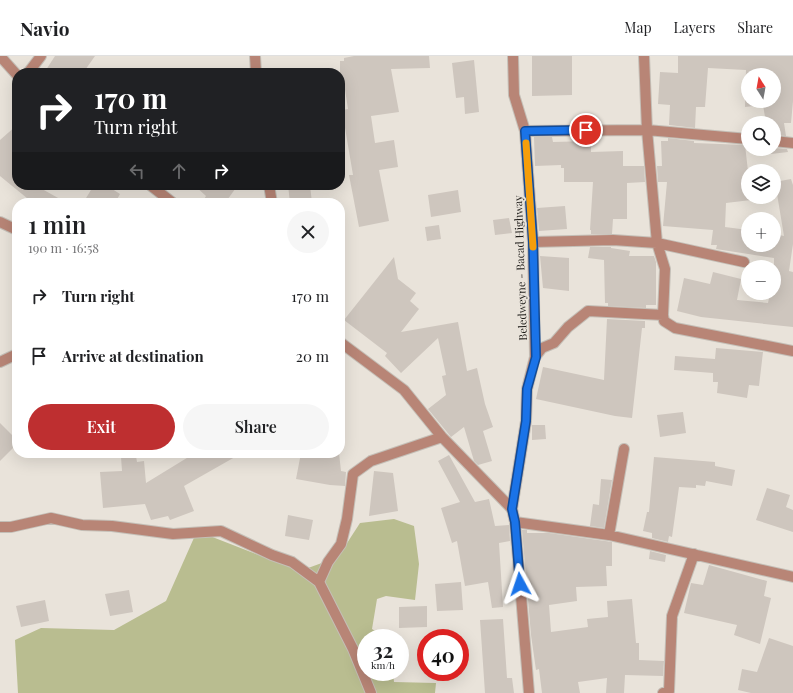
<!DOCTYPE html>
<html lang="en">
<head>
<meta charset="utf-8">
<style>
  body { margin:0; font-family:"Playfair Display",serif; background:#f6f6f6; color:#202124; height:100vh; display:flex; flex-direction:column; font-size:15px; white-space:nowrap }
  * { box-sizing:border-box; margin:0 }
  p { font-size:13px; color:#757577 }
  .icon { flex:none; width:22px; height:22px; fill:none; stroke:currentColor; stroke-width:2; stroke-linecap:round; stroke-linejoin:round }
  .map { position:relative; flex:1; overflow:hidden }
  .panel { position:absolute; left:12px; top:142px; width:333px; height:260px; display:flex; flex-direction:column; background:#fff; border-radius:16px; box-shadow:0 4px 16px #0002 }
  .panel>* { flex:none }
  .banner { position:absolute; left:12px; top:12px; width:333px; height:122px; border-radius:16px; box-shadow:0 4px 16px #0002; background:#202124; color:#fff; overflow:hidden }
  .needle { width:26px; rotate:349deg }
  .controls { position:absolute; left:741px; top:12px; display:grid; gap:8px }
  .controls a { display:grid; place-items:center; width:40px; height:40px; border-radius:50%; background:#fff; box-shadow:0 4px 16px #0002; font-size:20px }
  .speed { position:absolute; left:357px; top:573px; display:flex; gap:8px; font-size:20px; font-weight:700; text-align:center }
  .speed>* { display:grid; place-content:center; width:52px; height:52px; border-radius:50%; background:#fff; box-shadow:0 4px 16px #0002; line-height:1 }
  .speed small { font-size:10px; font-weight:400 }
  .speed .limit { border:6px solid #d22; background:#fff; color:#111 }
  .pin { position:absolute; display:grid; place-items:center; width:34px; height:34px; color:#fff; margin:-17px; border:2px solid #fff; border-radius:50%; box-shadow:0 1px 4px #0007 }
  .me { position:absolute; width:44px; margin:-22px; rotate:355deg; stroke-linejoin:round; filter:drop-shadow(0 0 3px #0008) }
  .turn { display:flex; align-items:center; gap:14px; height:84px; padding:0 16px; font-size:18px }
  .turn .icon { width:52px; height:52px; stroke-width:2.5 }
  .turn b { display:block; font-size:28px; line-height:34px }
  .lanes { display:flex; align-items:center; height:38px; padding:0 16px; background:#0003; justify-content:center; gap:20px; direction:ltr }
  .lanes .off { opacity:.35 }
  .round { display:grid; place-items:center; flex:none; width:42px; height:42px; border-radius:21px; background:#f6f6f6 }
  .overview { display:flex; align-items:center; justify-content:space-between; height:68px; padding:0 16px }
  h1 { font-size:24px; font-weight:600; line-height:30px }
  .button { display:flex; gap:8px; margin-top:auto; padding:8px 16px }
  .button a { flex:1; height:46px; border-radius:24px; background:#be2f30; color:#fff; font-size:16px; font-weight:600; line-height:46px; text-align:center }
  .button a+a { background:#f6f6f6; color:#202124 }
  ul { padding:0; list-style:none }
  li { display:flex; align-items:center; gap:12px; height:60px; padding:0 16px }
  li div { flex:1 }
  li b { display:block; font-size:15px }
  li em { font-style:normal }
  header { display:flex; align-items:center; gap:24px; box-sizing:border-box; height:56px; padding:0 20px; background:#fff; border-bottom:1px solid #e0e0e0 }
  header strong { font-size:19px }
  nav { display:flex; gap:22px; margin-inline-start:auto; font-size:14px }
  .map>svg:first-child { display:block }
  .green { fill:#b9bd90 }
  .building { fill:#cec6be; fill-rule:evenodd }
  .lines { fill:none; stroke-linecap:round; stroke-linejoin:round }
  .minor-casing { stroke:#c4bfb7; stroke-width:12 }
  .tertiary-casing { stroke:#c4bfb7; stroke-width:12 }
  .minor { stroke:#b88576; stroke-width:10 }
  .tertiary { stroke:#b88576; stroke-width:10 }
  .route-casing { stroke:#114b97; stroke-width:10 }
  .route { stroke:#1a73e8; stroke-width:7 }
  .slow { stroke:#f59e0b; stroke-width:7 }
  .labels { text-anchor:middle; dominant-baseline:central; stroke-width:3.5; stroke-linejoin:round; paint-order:stroke }
  .street-label { font-size:11px; fill:#1e1c19; stroke:#e9e3da }
</style>
</head>
<body>
<header>
<strong>Navio</strong>
<nav><a>Map</a><a>Layers</a><a>Share</a></nav>
</header>
<div class="map">
<svg width="793" height="637" viewBox="0 0 793 637">
  <rect width="100%" height="100%" fill="#e9e3da"/>
  <path class="green" d="M394,463L414,470L419,508L415,544L386,540L377,543L372,573L386,582H366V616H393L394,626L436,627L435,637H18L15,584L41,572L114,574L166,545L197,475L300,515L338,501L360,467Z"/>
  <path class="building" d="M55,0H95L83,17H44Z
    M354,0H429L430,12L391,13L399,56L371,60L375,87L394,84L398,111L379,114L389,165L359,171L349,119H353L342,54L348,53L344,27H340V5H344V2Z
    M532,0H572V39L532,40Z
    M678,0H793V45L791,67H784L786,80L774,79V67H766L763,49L745,51L746,14L708,12L705,51H696L695,72L669,69L670,49L658,48L660,16L678,17ZM748,19H774V45H748Z
    M474,4L479,56L465,58L464,41L456,42L452,7Z
    M17,69V129H35L67,147H33L0,120V84Z
    M534,81H552L553,86L591,85V96L623,95V110H644L645,126L627,127V163H613L612,178H591V174H590L593,126H564V112H561V109L535,110Z
    M668,82L694,85V87L745,89L748,115V141H751V144L726,147L725,171L748,174V189H774V178L784,180L775,126L791,123L793,129V188L789,215L793,216V271L701,261L677,255L684,222L710,228L713,216L741,223L737,244L768,247L770,237H774V202L716,193L717,189H711L713,174L663,170L667,126H658L657,110H662L661,85H668Z
    M774,92L787,93L788,96L771,98L770,93Z
    M94,129H106L120,138L115,147H83Z
    M194,129H238L225,147H202L206,140Z
    M288,129H310L312,147H290Z
    M458,134L461,156L431,161L428,139Z
    M565,150L567,173L539,175L537,152Z
    M509,162L512,177L495,179L493,164Z
    M439,169L441,183L427,185L425,171Z
    M590,191H611V192L630,195L629,200H654L656,206V249H646V252L608,250V247H605L604,204L588,202Z
    M540,200L569,202V235L543,232Z
    M394,201L398,223L416,237L410,245L419,253L401,276L458,266L467,315L477,312L485,348L493,371L483,375L492,405L478,409L474,405L464,371L451,381L428,353L446,339L442,320L446,319L438,282L401,317L385,300L387,297L344,264Z
    M607,263L645,265V272H642L632,362L615,360L536,343L543,311L604,324Z
    M716,292L763,296L759,330L749,329L747,342L717,337L718,326H713V317L674,314L675,300L715,303Z
    M683,356L686,377L660,381L657,359Z
    M0,367L17,384V388L0,405Z
    M532,369H545L546,383L532,384Z
    M195,397H242L184,430L194,455L170,464L168,460L151,464L145,448L103,452L100,416L122,415L121,401L136,400L137,406L144,405L146,427Z
    M301,397H339L341,415L346,416L345,430L330,429L296,423Z
    M449,399L475,446L489,443L495,470L509,469L510,485L499,487L503,551L492,552L488,526L465,530L457,485L452,487L441,452L460,446L438,405Z
    M654,401L715,406V410L735,414L732,430L706,425L705,430L696,429V432L679,431L672,481L669,480L668,486L652,482V477L643,475L647,456H649Z
    M374,415L393,417L398,455L369,460Z
    M601,423L612,424L604,472L590,470L593,448L599,449Z
    M767,432L790,439L786,451L793,454V476L756,464Z
    M288,459L313,464L309,484L285,480Z
    M522,474H527V477H549L612,486V510H606L607,530L576,531L577,545L549,549L551,576L588,571L587,563L608,561L607,545L632,543L636,587H639V604L664,605L663,620L625,619L624,637H606L607,622L578,626L580,637H542L539,613L536,614L531,579Z
    M650,495L666,499L665,506L649,503Z
    M709,509L767,525L764,540L771,542L760,588L734,579L737,569L684,557L691,527L703,529Z
    M461,526L463,554L437,555L435,528Z
    M129,534L133,556L110,560L105,538Z
    M45,544L49,565L21,571L16,550Z
    M427,550V571L399,572V551Z
    M503,563L507,622H512L514,637H485L480,564Z
    M769,582L793,590V637H751L738,634L742,613L757,616Z"/>
  <g class="lines">
    <defs>
      <path id="minor" d="M0,0L17,19
        M255,0L256,17
        M644,0L647,74L657,187L665,213L663,259
        M28,17L41,0
        M525,75L647,74L748,83
        M774,85L793,87
        M150,129L173,147
        M269,129L272,147
        M0,166L17,174
        M533,186L613,184L657,187L744,206
        M340,286L404,334L442,381L512,453
        M535,301L542,292L554,287L568,271L588,255L663,259L664,265L675,272L793,295
        M0,306L17,298
        M515,466L609,479L793,521
        M0,471H11L51,462L82,469L112,470L173,478L221,475L272,499L292,506L319,526L353,593L371,637
        M609,479L624,393
        M319,526L328,506L341,488L347,463L353,418L371,405L442,381
        M663,637L669,635L672,560L694,498"/>
      <path id="tertiary" d="M513,0L514,39L525,75L533,186L535,301L527,333L526,365L512,453L515,466L529,637"/>
    </defs>
    <use href="#minor" class="minor-casing"/>
    <use href="#tertiary" class="tertiary-casing"/>
    <use href="#minor" class="minor"/>
    <use href="#tertiary" class="tertiary"/>
  </g>
  <g class="lines">
    <defs>
      <path id="route" d="M520,528L515,466L512,453L526,365L527,333L536,301L533,186L525,75L586,74"/>
    </defs>
    <use href="#route" class="route-casing"/>
    <use href="#route" class="route"/>
    <path class="slow" d="M526,87L533,191"/>
  </g>
  <g class="labels">
    <g class="street-label">
      <text transform="translate(520 212) rotate(-92)">Beledweyne - Bacad Highway</text>
    </g>
  </g>
</svg>
<div class="controls">
<a><svg class="needle" viewBox="-14 -14 28 28"><path d="M0-13l5 13h-10z" fill="#e53935"/><path d="M0 13l5-13h-10z" fill="#757577"/></svg></a>
<a><svg class="icon" aria-label="search" viewBox="0 0 24 24"><circle cx="10" cy="10" r="6"/><path d="M15 15l6 6"/></svg></a>
<a><svg class="icon" aria-label="layers" viewBox="0 0 24 24"><path d="M12 4l9 5-9 5-9-5zM3 14l9 5 9-5"/></svg></a>
<a>+</a>
<a>−</a>
</div>
<div class="speed"><div>32<small>km/h</small></div><div class="limit">40</div></div>
<div class="pin" style="left:586px;top:74px;background:#d93025"><svg class="icon" aria-label="arrive" viewBox="0 0 24 24"><path d="M6 21V4h12l-3 4 3 4H6"/></svg></div>
<svg class="me" style="left:520px;top:528px" viewBox="-20 -20 40 40"><path d="M0-17L14 15 0 8-14 15z" fill="#1a73e8" stroke="#fff" stroke-width="4"/></svg>
<div class="banner">
<div class="turn"><svg class="icon" aria-label="right" viewBox="0 0 24 24"><path d="M7 20v-9h11M14 6l5 5-5 5"/></svg><div><b>170 m</b>Turn right</div></div>
<div class="lanes"><svg class="icon off" aria-label="left" viewBox="0 0 24 24"><path d="M17 20v-9H6M10 6l-5 5 5 5"/></svg><svg class="icon off" aria-label="ahead" viewBox="0 0 24 24"><path d="M12 20V5M6 11l6-6 6 6"/></svg><svg class="icon" aria-label="right" viewBox="0 0 24 24"><path d="M7 20v-9h11M14 6l5 5-5 5"/></svg></div>
</div>
<section class="panel">
<div class="overview"><div><h1>1 min</h1><p>190 m · 16:58</p></div><a class="round"><svg class="icon" aria-label="close" viewBox="0 0 24 24"><path d="M6 6l12 12M18 6L6 18"/></svg></a></div>
<ul>
<li><svg class="icon" aria-label="right" viewBox="0 0 24 24"><path d="M7 20v-9h11M14 6l5 5-5 5"/></svg><div><b>Turn right</b></div><em>170 m</em></li>
<li><svg class="icon" aria-label="arrive" viewBox="0 0 24 24"><path d="M6 21V4h12l-3 4 3 4H6"/></svg><div><b>Arrive at destination</b></div><em>20 m</em></li>
</ul>
<div class="button"><a>Exit</a><a>Share</a></div>
</section>
</div>
</body>
</html>
